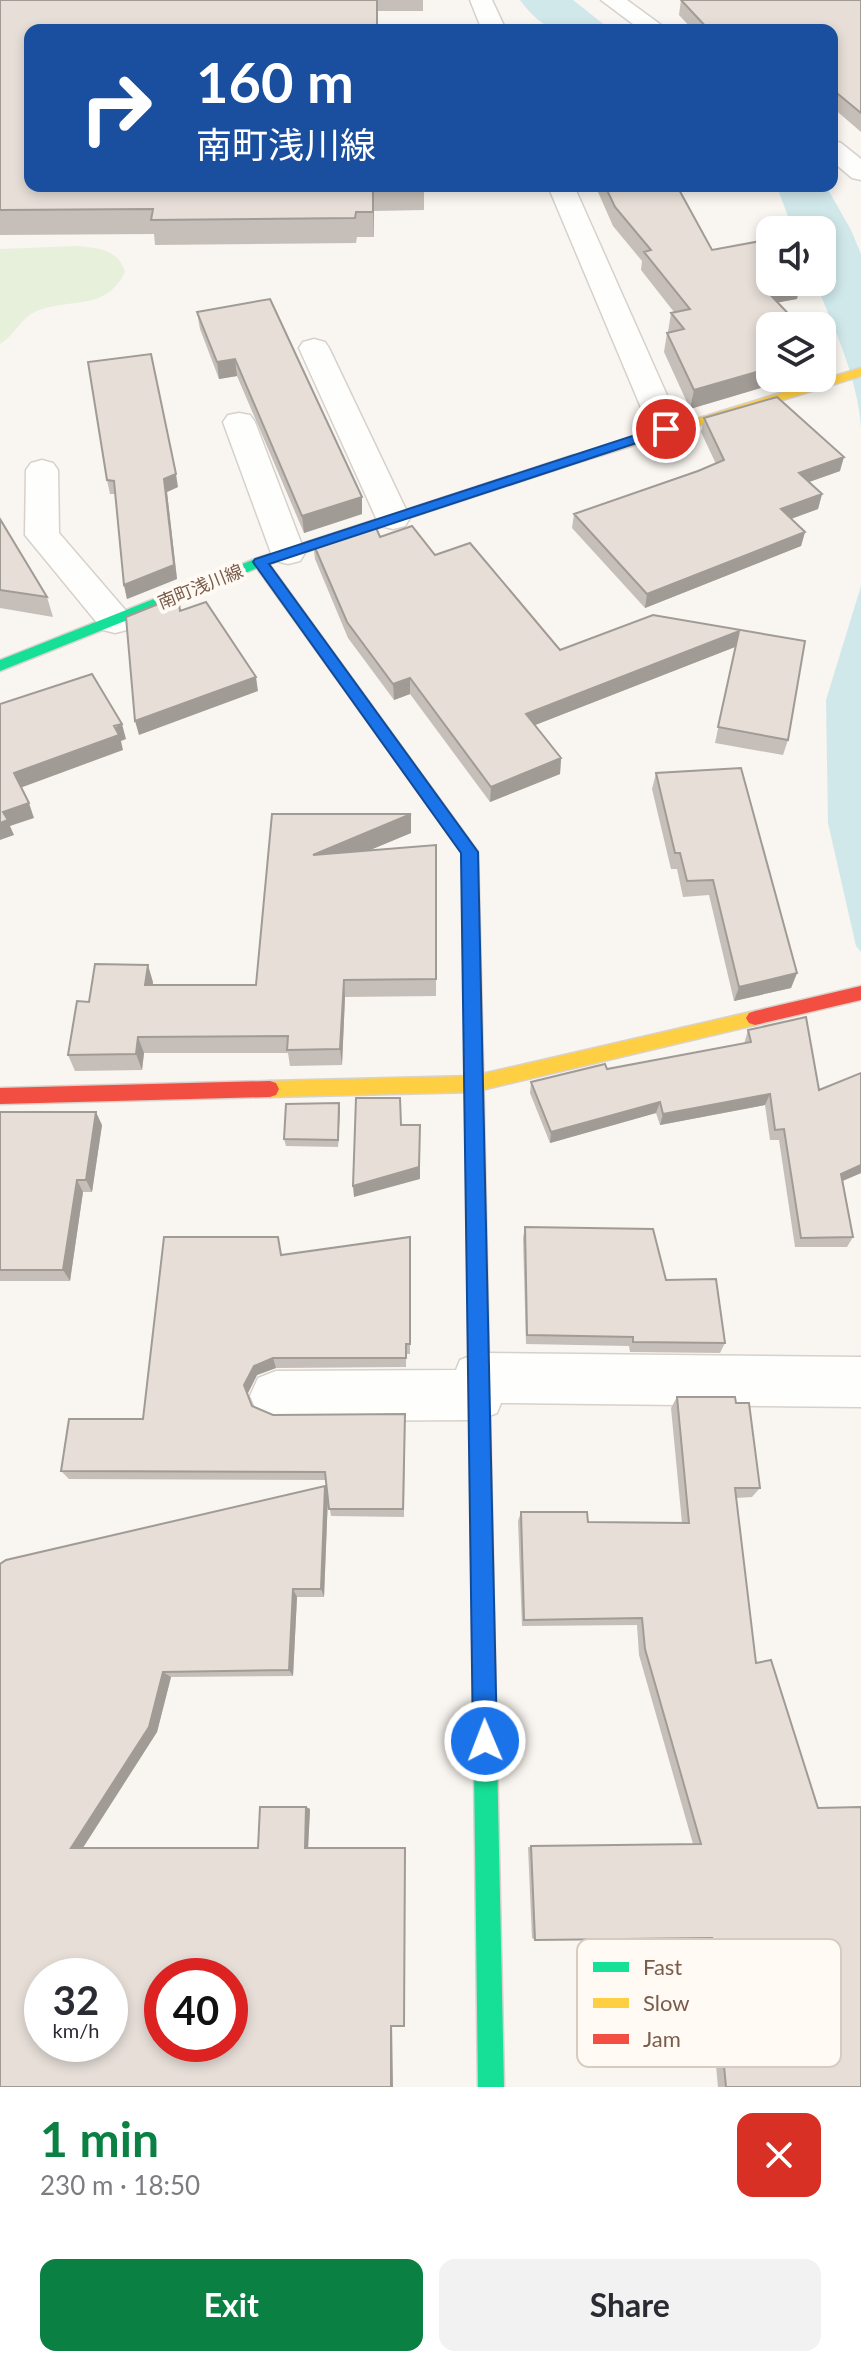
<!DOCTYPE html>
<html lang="en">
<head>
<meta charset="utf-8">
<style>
  body { margin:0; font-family:Lato,"Noto Sans JP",sans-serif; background:#f2f2f3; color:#2b2b33; height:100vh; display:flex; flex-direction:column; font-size:30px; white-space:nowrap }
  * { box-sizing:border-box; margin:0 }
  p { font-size:26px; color:#7c7c81 }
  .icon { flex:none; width:44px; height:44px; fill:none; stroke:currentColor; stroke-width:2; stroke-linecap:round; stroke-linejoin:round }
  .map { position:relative; height:2087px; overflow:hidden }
  .drawer { display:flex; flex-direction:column; background:#fff; flex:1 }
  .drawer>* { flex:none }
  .banner { position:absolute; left:24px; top:24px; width:814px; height:168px; border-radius:16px; box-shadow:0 4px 12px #0003; background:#1a4fa0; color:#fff; overflow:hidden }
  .tools { position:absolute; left:756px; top:216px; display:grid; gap:16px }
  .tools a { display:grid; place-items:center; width:80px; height:80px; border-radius:16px; background:#fff; box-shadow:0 4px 12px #0003; font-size:40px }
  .speed { position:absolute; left:24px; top:1958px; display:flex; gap:16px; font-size:40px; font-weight:700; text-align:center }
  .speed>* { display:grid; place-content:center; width:104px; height:104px; border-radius:50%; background:#fff; box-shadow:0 4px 12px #0003; line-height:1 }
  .speed small { font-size:20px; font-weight:400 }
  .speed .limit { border:12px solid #d22; background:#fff; color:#111 }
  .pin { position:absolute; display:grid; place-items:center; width:68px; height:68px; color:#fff; margin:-34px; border:4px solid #fff; border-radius:50%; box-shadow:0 2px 8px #0007 }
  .me { position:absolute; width:88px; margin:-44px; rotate:359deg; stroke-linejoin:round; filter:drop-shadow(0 0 6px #0008) }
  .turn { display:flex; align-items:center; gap:28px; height:168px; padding:0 40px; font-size:36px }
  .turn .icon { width:104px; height:104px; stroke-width:2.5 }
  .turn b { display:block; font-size:56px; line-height:68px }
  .round { display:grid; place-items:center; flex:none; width:84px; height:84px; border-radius:16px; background:#f2f2f3 }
  .overview { display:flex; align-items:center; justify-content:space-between; height:136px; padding:0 40px }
  h1 { font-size:48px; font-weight:700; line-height:60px; color:#0b8043 }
  .primary-button { display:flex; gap:16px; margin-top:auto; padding:16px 40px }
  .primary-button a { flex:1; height:92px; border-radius:16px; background:#0b8043; color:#fff; font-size:32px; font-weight:700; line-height:92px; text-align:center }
  .primary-button a+a { background:#f2f2f3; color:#2b2b33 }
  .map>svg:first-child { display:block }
  .green { fill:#e7f0db }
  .water { fill:#d0e8ea }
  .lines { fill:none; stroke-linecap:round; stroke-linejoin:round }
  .street-casing { stroke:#d7d1cb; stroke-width:3 }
  .fast-casing { stroke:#d9d2cb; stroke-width:3 }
  .slow-casing { stroke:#d9d2cb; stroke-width:3 }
  .jam-casing { stroke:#d9d2cb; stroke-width:3 }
  .street { fill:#fefefd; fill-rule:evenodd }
  .fast { fill:#16e098; fill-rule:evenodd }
  .slow { fill:#ffcf43; fill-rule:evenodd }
  .jam { fill:#f24e42; fill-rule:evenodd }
  .wall { fill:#c6bfb9 }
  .shaded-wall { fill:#a19b96 }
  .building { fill:#e6ded7; stroke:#a19b96; stroke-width:2; fill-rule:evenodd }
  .route { fill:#1a73e8; stroke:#114b97; stroke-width:2 }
  .labels { text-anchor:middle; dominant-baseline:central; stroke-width:8; stroke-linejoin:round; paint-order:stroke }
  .far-street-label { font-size:18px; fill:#7a5c4d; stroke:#fffaf3 }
  .key { fill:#fffaf3; stroke:#d7cbc1; stroke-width:2 }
  .key-label { font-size:22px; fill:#7a5c4d }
</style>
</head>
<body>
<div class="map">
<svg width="861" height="2087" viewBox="0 0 861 2087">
  <rect width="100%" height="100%" fill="#f9f5f0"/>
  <path class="green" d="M77,246C98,248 118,249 125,272C105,312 72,297 37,311C21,317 15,335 0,344V249Z"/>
  <path class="water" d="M520,0H573L611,30C565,30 550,40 520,0Z
    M772,186H826L851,230L861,254V428C858,379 834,327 815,282H822V230H793L779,192Z
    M861,586V952L856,946L828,823L826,700Z"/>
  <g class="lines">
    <defs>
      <path id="street" d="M470,0H492L506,30H482Z
        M601,0H627L668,30H641Z
        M832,140L841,143L861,159V180L852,178L832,161Z
        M548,186H574L682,429L677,436L666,439L655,436L650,429Z
        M314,339L325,342L329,348L410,518L405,526L393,529L381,526L376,518L299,348L303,342Z
        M239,413L250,415L255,422L305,553L300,561L288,564L276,561L271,553L223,422L228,415Z
        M42,460L53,463L58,470L59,533L127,612L133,621L127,630L115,633L103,630L25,535L26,470L31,463Z
        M478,1353L861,1357V1407L501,1403L497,1413L479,1420L276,1421L258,1414L250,1396L258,1378L276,1371L456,1370L460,1360Z"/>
      <path id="fast" d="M574,455L581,459L579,462L269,564L478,852L483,1065L480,1071L474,1073L468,1071L465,1065L462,853L257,568L0,671V660L255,559Z
        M483,1601L491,1604L494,1612L504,2087H478L472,1612L475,1604Z"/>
      <path id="slow" d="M861,368V376L579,462L574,463L567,459Z
        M755,1011L761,1013L764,1018L761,1023L755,1025L473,1092L270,1097L264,1095L261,1089L264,1083L270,1081L473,1076Z"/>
      <path id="jam" d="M861,986V1000L755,1025L749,1023L746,1018L749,1013L755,1011Z
        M474,1057L480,1059L483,1065L494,1612L491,1620L483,1623L475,1620L472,1612L465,1065L468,1059Z
        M270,1081L276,1083L279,1089L276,1095L270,1097L0,1104V1088Z"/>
    </defs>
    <use href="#street" class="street-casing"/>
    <use href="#fast" class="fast-casing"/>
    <use href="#slow" class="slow-casing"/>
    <use href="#jam" class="jam-casing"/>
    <use href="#street" class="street"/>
    <use href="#fast" class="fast"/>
    <use href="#slow" class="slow"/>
    <use href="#jam" class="jam"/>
  </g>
  <path class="wall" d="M0,0H423V11H378L30,186H424V210L374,211V237H357L356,243L155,245L154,234L0,235Z
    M681,0H861V132L832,107V30H693L679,15Z
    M598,186H677L712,250L797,299L778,302L788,380L690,409L664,352L667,333L668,332L671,313L674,312L641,270L642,261L613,226L598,192Z
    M197,312L362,514L304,533L237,376L219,379L200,329Z
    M704,418L840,471L809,482L822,494L818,509L791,519L805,532L801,546L645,608L572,528L574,514L716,464L701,432Z
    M107,480L178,487L167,492L177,579L127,599L124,585L116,494H110Z
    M0,519L47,597L53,617L0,608Z
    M380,537L435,555L560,650L805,641L788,740L783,755L715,743L735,647L535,725L561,758L560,774L490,802L410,694L394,700L348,638L315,559L313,543Z
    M656,773L797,973L791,988L734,1001L709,895L683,897L677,869H671L652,789Z
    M272,814L411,833L370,850L436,845V996L345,997L342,1065L290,1066L288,1053H144L142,1070L75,1071L68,1055L89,1002L153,982V985H256Z
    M748,1030L819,1090L861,1073V1173L843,1181L853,1237L847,1247H795L779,1140H770L765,1105L660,1125L656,1113L550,1143L530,1093L531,1082L744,1044Z
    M339,1103L338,1147L286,1146L284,1139Z
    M0,1112L102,1125L92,1192H83L70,1281H0Z
    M525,1227L666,1280L725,1343L720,1353L630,1352L629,1346L526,1344L523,1238Z
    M410,1237V1354H406V1367L276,1368L257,1375L247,1395L252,1406L273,1415L405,1423L404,1517L331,1516L328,1496L324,1597H297L293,1676L171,1677L157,1732L83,1848H258L306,1807L310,1809L308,1848H405L404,2021L392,2026L0,2087V1564L325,1486L328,1496L326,1480L69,1479L61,1471L143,1419L282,1255Z
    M677,1397L736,1403L760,1488L752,1497L736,1498L756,1663L861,2087H718L704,1938L535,1940L532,1938L528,1847L693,1844L639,1655L637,1625L522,1626L518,1521L521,1512L588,1522L682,1523L671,1408Z"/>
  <path class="shaded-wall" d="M373,186L374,211V237L373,212Z
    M789,282H801L797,299L759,306L763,287Z
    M235,359L237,376L219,379L217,362Z
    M770,368V378H791L788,380L690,409L694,390Z
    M844,457L840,471L795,487L799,473Z
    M176,474L178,487L167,492L177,579L127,599L124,585L164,479Z
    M822,494L818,509L777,524L781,509Z
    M362,497V514L304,533L302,516Z
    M805,532L801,546L645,608L647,594Z
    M739,631L735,647L525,729L526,714Z
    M256,677L258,691L139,735L135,721Z
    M410,678V694L394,700L393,684Z
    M122,724L126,739L121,741L123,750L20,788L14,773Z
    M561,758L560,774L490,802L491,787Z
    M29,803L34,818L10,826L14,835L0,840V823L3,812Z
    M411,814V833L315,873L313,855Z
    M148,965L153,982L150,1002L145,985Z
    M797,973L791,988L734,1001L739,987Z
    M344,980L345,997L342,1065L340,1049Z
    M138,1037L144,1053L142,1070L136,1054Z
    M770,1094L765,1105L660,1125L663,1114Z
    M660,1102L656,1113L550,1143L551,1132Z
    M339,1103L340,1110L338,1147V1140Z
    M96,1112L102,1125L92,1192L86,1180Z
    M420,1125V1179L354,1197L353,1186Z
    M861,1165V1173L835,1184L841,1174Z
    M77,1180L83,1192L70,1281L63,1270Z
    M273,1358L276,1368L257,1375L247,1395L244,1385L254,1366Z
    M325,1486L328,1496L324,1597L321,1589Z
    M293,1589L297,1597L293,1676L289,1670Z
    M163,1672L171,1677L157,1732L82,1849L71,1848Z
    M306,1807L310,1809L308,1849L305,1848Z
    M392,2021L393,2087H391V2026Z"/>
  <path class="building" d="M0,0H377V30H30V186H373V212H356L355,218L151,220L153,209L0,210Z
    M681,0H861V113L832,89V30H709Z
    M605,186H677L712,250L766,240L770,244V282H789L763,287L800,326H770V368L694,390L667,333L684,329L671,313L690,309L644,252L651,250L615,207Z
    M270,299L362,497L302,516L235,359L217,362L197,312Z
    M151,354L176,474L164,479L174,565L124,585L114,481L107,480L88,362Z
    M777,397L844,457L799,473L822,494L781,509L805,532L647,594L574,514L698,471L724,460L704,418Z
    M0,519L47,597L0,590Z
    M374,523L380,537L412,526L435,555L470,543L560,650L653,615L805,641L788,740L718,727L739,631L526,714L561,758L491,787L410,678L393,684L347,622L313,543Z
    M178,596L180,611L206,602L256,677L135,721L126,617Z
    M92,674L122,724L114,726L119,735L14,773L29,803L3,812L8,820L0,823V704Z
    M741,768L797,973L739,987L713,880L687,881L680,853H675L656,773Z
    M272,814H411L313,855L436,845V979L344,980L340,1049L287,1050L288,1036L138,1037L136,1054L68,1055L77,1001L89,1002L95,964L148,965L145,985H256Z
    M806,1017L819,1090L861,1073V1165L841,1174L853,1237L801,1238L784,1129L775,1130L770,1094L663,1114L660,1102L551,1132L531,1082L605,1064L607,1069L751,1042L748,1030Z
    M356,1098H400L401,1125H420L419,1167L353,1186Z
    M339,1103L338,1140L284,1139L286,1104Z
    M0,1112H96L86,1180H77L63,1270H0Z
    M525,1227L653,1229L666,1280L716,1279L725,1343L633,1342V1337L527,1335Z
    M164,1237H278L281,1255L410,1237V1344H406V1358H273L254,1366L244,1385L252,1406L273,1415L405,1414L403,1509H329L325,1472L61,1471L69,1419H143Z
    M677,1397H735L736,1403H749L760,1488H735L756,1663L771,1660L818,1808L861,1807V2087H726L712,1938L535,1940L531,1846L701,1844L645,1649L642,1618L524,1620L521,1512H587L588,1522L689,1523Z
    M325,1486L321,1589H293L289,1670L163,1672L149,1727L71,1848H258L260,1807H306L305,1848H405L404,2026H391V2087H0V1564L6,1560ZM42,1976H110V2044H42ZM162,1976H230V2044H162Z"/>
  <path class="route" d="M666,425L670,426V432L269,564L478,852L497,1741L494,1749L485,1753L476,1749L473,1741L461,853L253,562L255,559Z"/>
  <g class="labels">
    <g class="far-street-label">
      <text transform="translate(200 586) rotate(-22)">南町浅川線</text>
    </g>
  </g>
  <rect x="577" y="1939" width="264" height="128" rx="12" class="key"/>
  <rect x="593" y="1962" width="36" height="10" fill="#16e098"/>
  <rect x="593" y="1998" width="36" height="10" fill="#ffcf43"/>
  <rect x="593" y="2034" width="36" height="10" fill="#f24e42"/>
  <g class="key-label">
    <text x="643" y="1975">Fast</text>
    <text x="643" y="2011">Slow</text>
    <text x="643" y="2047">Jam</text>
  </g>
</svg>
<div class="tools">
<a><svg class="icon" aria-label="sound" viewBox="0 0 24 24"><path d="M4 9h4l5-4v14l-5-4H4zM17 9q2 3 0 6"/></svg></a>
<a><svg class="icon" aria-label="layers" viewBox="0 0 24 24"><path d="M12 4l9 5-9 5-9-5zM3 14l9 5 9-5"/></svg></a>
</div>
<div class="speed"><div>32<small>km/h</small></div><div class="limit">40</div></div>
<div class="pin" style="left:666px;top:429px;background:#d93025"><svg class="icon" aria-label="arrive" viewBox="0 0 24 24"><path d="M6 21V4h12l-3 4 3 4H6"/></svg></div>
<svg class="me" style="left:485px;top:1741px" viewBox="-20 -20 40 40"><circle r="17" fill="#1a73e8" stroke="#fff" stroke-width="3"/><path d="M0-11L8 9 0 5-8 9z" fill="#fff"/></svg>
<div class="banner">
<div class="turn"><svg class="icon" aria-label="right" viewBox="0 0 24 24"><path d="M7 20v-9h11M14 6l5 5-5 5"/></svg><div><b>160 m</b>南町浅川線</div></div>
</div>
</div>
<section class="drawer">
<div class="overview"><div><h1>1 min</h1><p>230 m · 18:50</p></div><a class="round" style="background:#d93025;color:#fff"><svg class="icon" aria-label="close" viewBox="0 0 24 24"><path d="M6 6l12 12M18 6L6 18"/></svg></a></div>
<div class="primary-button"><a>Exit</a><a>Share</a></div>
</section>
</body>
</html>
